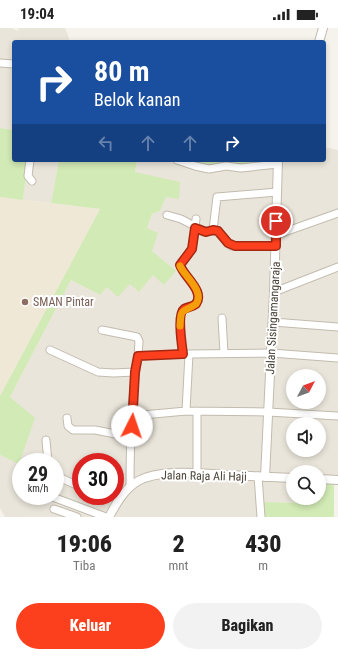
<!DOCTYPE html>
<html lang="id">
<head>
<meta charset="utf-8">
<style>
  body { margin:0; font-family:"Roboto Condensed",sans-serif; background:#f2f2f2; color:#222; height:100vh; display:flex; flex-direction:column; font-size:15px; white-space:nowrap }
  * { box-sizing:border-box; margin:0 }
  p { font-size:13px; color:#767676 }
  .icon { flex:none; width:22px; height:22px; fill:none; stroke:currentColor; stroke-width:2; stroke-linecap:round; stroke-linejoin:round }
  .map { position:relative; height:489px; overflow:hidden }
  .panel { display:flex; flex-direction:column; background:#fff; flex:1 }
  .panel>* { flex:none }
  .hud { position:absolute; left:12px; top:12px; width:314px; height:122px; border-radius:4px; box-shadow:0 2px 6px #0003; background:#1a4fa0; color:#fff; overflow:hidden }
  .needle { width:26px; rotate:49deg }
  .controls { position:absolute; left:286px; top:341px; display:grid; gap:8px }
  .controls a { display:grid; place-items:center; width:40px; height:40px; border-radius:50%; background:#fff; box-shadow:0 2px 6px #0003; font-size:20px }
  .speed { position:absolute; left:12px; top:425px; display:flex; gap:8px; font-size:20px; font-weight:700; text-align:center }
  .speed>* { display:grid; place-content:center; width:52px; height:52px; border-radius:50%; background:#fff; box-shadow:0 2px 6px #0003; line-height:1 }
  .speed small { font-size:10px; font-weight:400 }
  .speed .limit { border:6px solid #d22; background:#fff; color:#111 }
  .pin { position:absolute; display:grid; place-items:center; width:34px; height:34px; color:#fff; margin:-17px; border:2px solid #fff; border-radius:50%; box-shadow:0 1px 4px #0007 }
  .me { position:absolute; width:44px; margin:-22px; rotate:4deg; stroke-linejoin:round; filter:drop-shadow(0 0 3px #0008) }
  .turn { display:flex; align-items:center; gap:14px; height:84px; padding:0 16px; font-size:18px }
  .turn .icon { width:52px; height:52px; stroke-width:2.5 }
  .turn b { display:block; font-size:28px; line-height:34px }
  .lanes { display:flex; align-items:center; height:38px; padding:0 16px; background:#0003; justify-content:center; gap:20px; direction:ltr }
  .lanes .off { opacity:.35 }
  .eta { display:flex; justify-content:space-evenly; align-items:center; height:68px; text-align:center }
  .eta b { font-size:24px; font-weight:800; line-height:28px }
  .action { display:flex; gap:8px; margin-top:auto; padding:8px 16px }
  .action a { flex:1; height:46px; border-radius:24px; background:#fc3f1d; color:#fff; font-size:16px; font-weight:800; line-height:46px; text-align:center }
  .action a+a { background:#f2f2f2; color:#222 }
  .status { display:flex; justify-content:space-between; align-items:center; height:28px; padding:0 20px; background:#fff; direction:ltr }
  .status svg { height:11px; fill:currentColor }
  .map>svg:first-child { display:block }
  .residential { fill:#eae5da; fill-rule:evenodd }
  .education { fill:#efe8d6 }
  .green { fill:#d2eab5 }
  .lines { fill:none; stroke-linecap:round; stroke-linejoin:round }
  .minor-casing { stroke:#c2bbae; stroke-width:9 }
  .tertiary-casing { stroke:#c2bbae; stroke-width:10 }
  .minor { stroke:#fff; stroke-width:7 }
  .tertiary { stroke:#fff; stroke-width:8 }
  .route-casing { stroke:#a42913; stroke-width:10 }
  .route { stroke:#fc3f1d; stroke-width:7 }
  .slow { stroke:#f59e0b; stroke-width:7 }
  .education-dot { fill:#8d6e63; stroke:#fff; stroke-width:1.5 }
  .labels { text-anchor:middle; dominant-baseline:central; stroke-width:4; stroke-linejoin:round; paint-order:stroke }
  .education-label { font-size:12px; fill:#785e54; stroke:#fff; text-anchor:start }
  .street-label { font-size:12px; fill:#4b4439; stroke:#fff }
</style>
</head>
<body>
<div class="status"><b>19:04</b><svg viewBox="0 0 49 12"><path d="M0 12V9h3v3zM5 12V6h3v6zM10 12V3h3v9zM15 12V0h3v12zM26 1h20v11H26zM47 4h2v5h-2z"/></svg></div>
<div class="map">
<svg width="338" height="489" viewBox="0 0 338 489">
  <rect width="100%" height="100%" fill="#f6f3ec"/>
  <path class="residential" d="M0,0H11L18,3L19,0H65L69,10V14H14V102L0,100Z
    M324,119L338,122V449L319,448V444H293V446L269,445L282,132H324ZM293,348H319V374H293ZM293,396H319V422H293Z
    M28,132H59L51,175L23,172Z
    M137,132H180L273,137L271,277L261,445L200,441L169,442L126,459L114,470L103,489H5L0,480V427L18,435L10,369L71,252L100,267L107,259L130,256L153,247L176,244L152,223L147,200L152,186L160,183L166,169L135,144ZM21,434H55V468H21ZM81,434H115V468H81Z
    M175,449L293,453V470H307L305,475L264,474V489H113L129,463L143,455L156,451Z"/>
  <path class="education" d="M0,169L100,181L0,368Z"/>
  <path class="green" d="M0,100L14,102V132H28L23,172L0,169Z
    M59,132H137L135,144L180,154L179,171L166,169L160,183L152,186L147,200L158,205L152,223L176,243L164,257L153,247L139,264L130,256L118,269L107,259L100,267L71,252L10,369L35,390L19,436L0,427V368L100,181L51,175Z
    M180,132H273V137L210,142Z
    M319,454L334,455V489H264V474L305,475L307,470H319Z"/>
  <g class="lines">
    <defs>
      <path id="minor" d="M0,35L14,36
        M30,132L28,148L32,153
        M177,132L195,138L209,141L226,138L241,140L278,136
        M167,187L181,191L206,204L217,203L231,218H276
        M213,202L217,169L277,164
        M276,207L338,185
        M274,264L338,239
        M222,290L224,325
        M273,294L338,299
        M102,302L137,309L139,313L138,328
        M50,322L98,344L113,345L135,344
        M183,326C182,318 177,286 184,281C187,279 192,279 195,276C206,263 183,249 180,237L192,221L196,191
        M186,383L189,326
        M197,383V446
        M132,388L186,383L268,384L338,388
        M67,390L68,398L73,402H95L131,409
        M46,412L48,434
        M55,445L63,451L81,459
        M258,448L261,489
        M19,451L21,453
        M130,459C130,415 131,371 138,328L189,326L271,325L338,330
        M50,468L106,489
        M54,481L77,489"/>
      <path id="tertiary" d="M319,14L323,0
        M265,449L274,264L278,132
        M319,451L338,452
        M109,489C116,476 124,461 138,453C161,440 202,446 228,447C250,448 271,449 293,450"/>
    </defs>
    <use href="#minor" class="minor-casing"/>
    <use href="#tertiary" class="tertiary-casing"/>
    <use href="#minor" class="minor"/>
    <use href="#tertiary" class="tertiary"/>
  </g>
  <g class="lines">
    <defs>
      <path id="route" d="M132,398L135,344L138,328L183,326C182,318 177,286 184,281C187,279 192,279 196,276C205,263 184,249 180,237L192,221L195,200L206,204L213,202L218,203L228,215L235,218H276V193"/>
    </defs>
    <use href="#route" class="route-casing"/>
    <use href="#route" class="route"/>
    <path class="slow" d="M180,298C181,278 182,286 196,276C205,263 185,249 180,238"/>
  </g>
  <circle class="education-dot" cx="25" cy="274" r="4"/>
  <g class="labels">
    <g class="education-label">
      <text x="33" y="274">SMAN Pintar</text>
    </g>
    <g class="street-label">
      <text transform="translate(273 290) rotate(-87)">Jalan Sisingamangaraja</text>
      <text transform="translate(204 448) rotate(1)">Jalan Raja Ali Haji</text>
    </g>
  </g>
</svg>
<div class="controls">
<a><svg class="needle" viewBox="-14 -14 28 28"><path d="M0-13l5 13h-10z" fill="#e53935"/><path d="M0 13l5-13h-10z" fill="#767676"/></svg></a>
<a><svg class="icon" aria-label="sound" viewBox="0 0 24 24"><path d="M4 9h4l5-4v14l-5-4H4zM17 9q2 3 0 6"/></svg></a>
<a><svg class="icon" aria-label="search" viewBox="0 0 24 24"><circle cx="10" cy="10" r="6"/><path d="M15 15l6 6"/></svg></a>
</div>
<div class="speed"><div>29<small>km/h</small></div><div class="limit">30</div></div>
<div class="pin" style="left:276px;top:193px;background:#d93025"><svg class="icon" aria-label="arrive" viewBox="0 0 24 24"><path d="M6 21V4h12l-3 4 3 4H6"/></svg></div>
<svg class="me" style="left:132px;top:398px" viewBox="-20 -20 40 40"><circle r="19" fill="#fff"/><path d="M0-13L10 11 0 6-10 11z" fill="#fc3f1d"/></svg>
<div class="hud">
<div class="turn"><svg class="icon" aria-label="right" viewBox="0 0 24 24"><path d="M7 20v-9h11M14 6l5 5-5 5"/></svg><div><b>80 m</b>Belok kanan</div></div>
<div class="lanes"><svg class="icon off" aria-label="left" viewBox="0 0 24 24"><path d="M17 20v-9H6M10 6l-5 5 5 5"/></svg><svg class="icon off" aria-label="ahead" viewBox="0 0 24 24"><path d="M12 20V5M6 11l6-6 6 6"/></svg><svg class="icon off" aria-label="ahead" viewBox="0 0 24 24"><path d="M12 20V5M6 11l6-6 6 6"/></svg><svg class="icon" aria-label="right" viewBox="0 0 24 24"><path d="M7 20v-9h11M14 6l5 5-5 5"/></svg></div>
</div>
</div>
<section class="panel">
<div class="eta">
<div><b>19:06</b><p>Tiba</p></div>
<div><b>2</b><p>mnt</p></div>
<div><b>430</b><p>m</p></div>
</div>
<div class="action"><a>Keluar</a><a>Bagikan</a></div>
</section>
</body>
</html>
